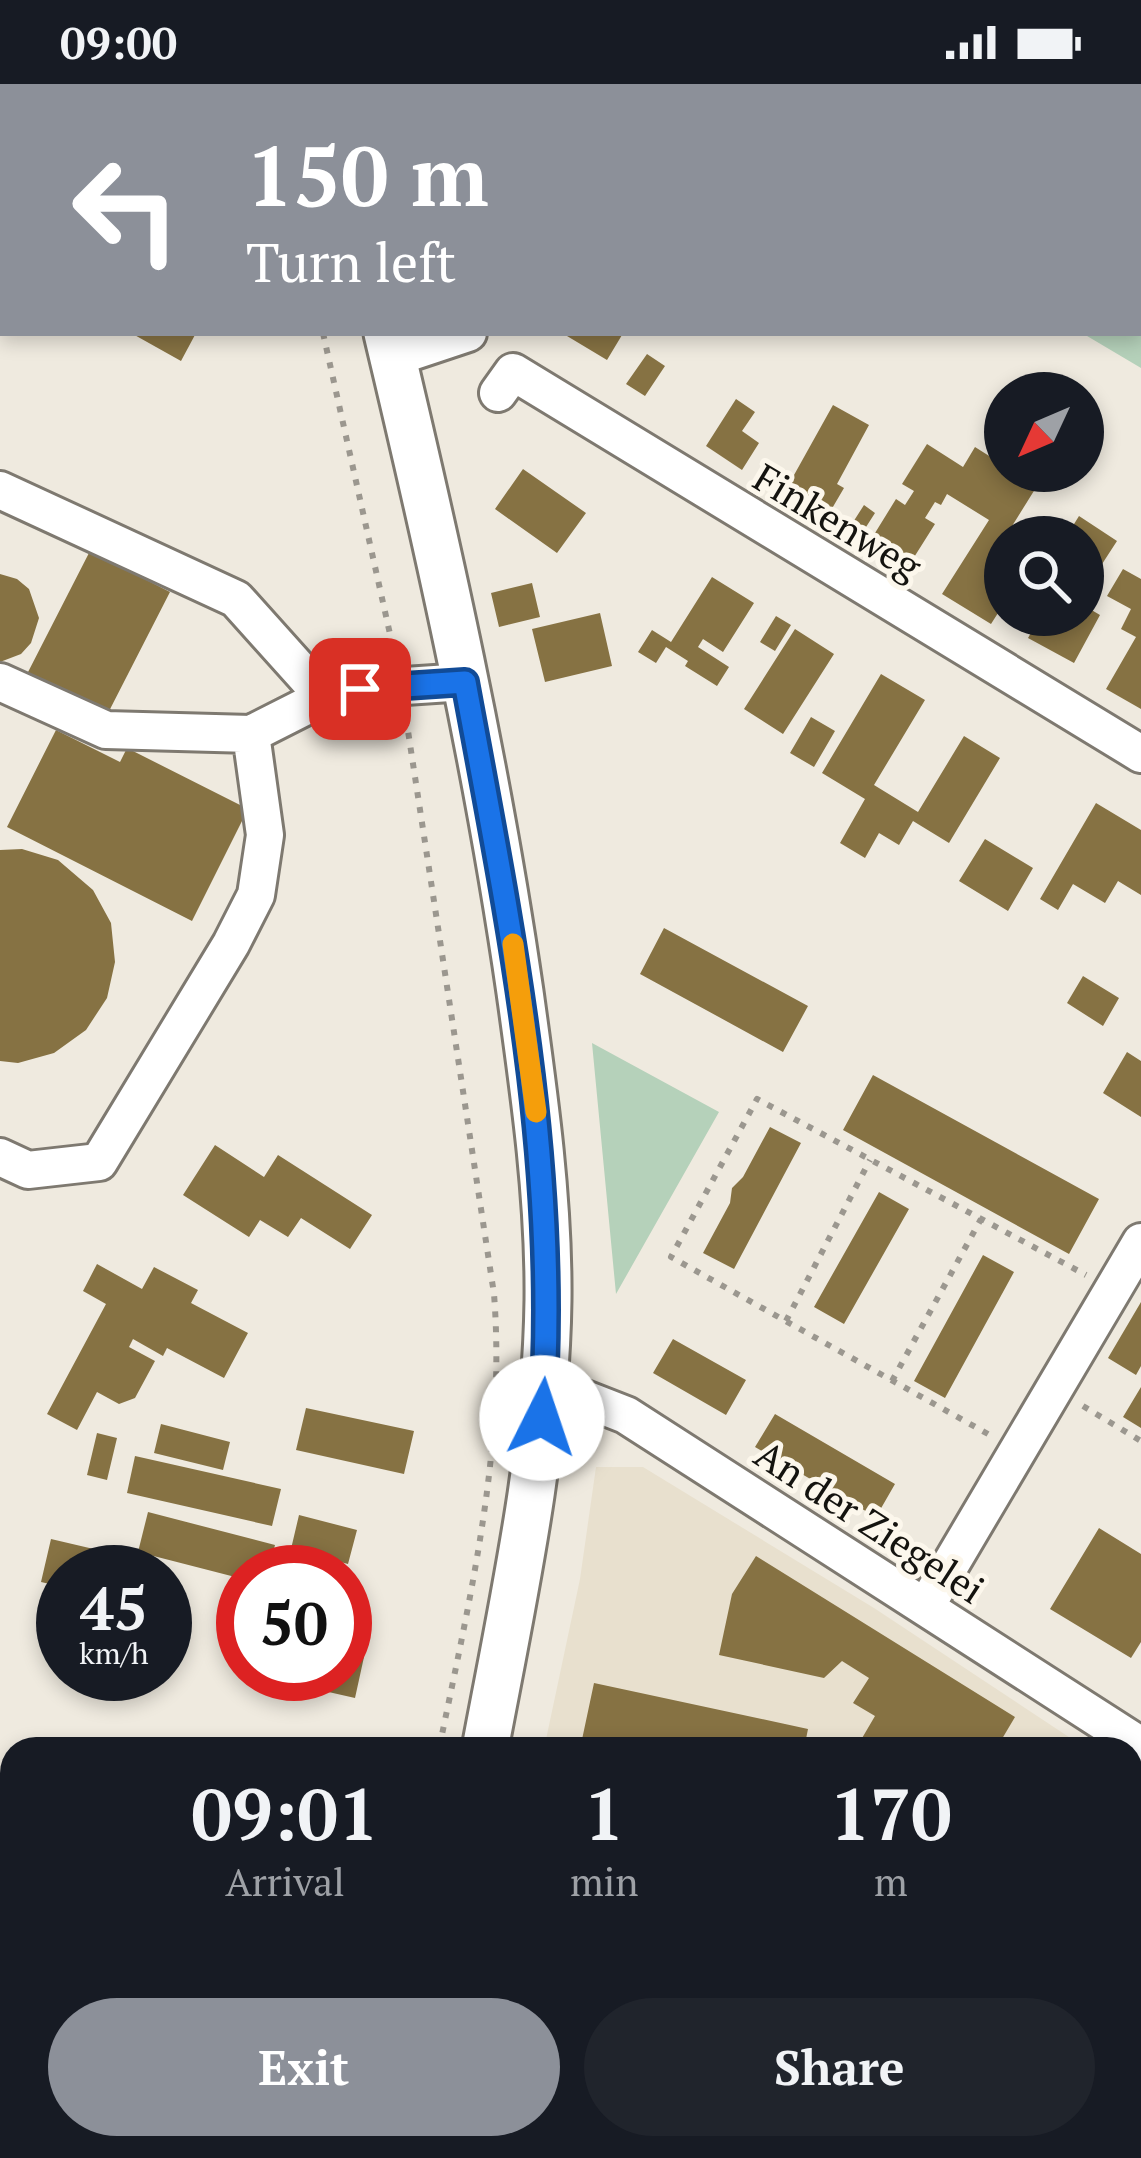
<!DOCTYPE html>
<html lang="en">
<head>
<meta charset="utf-8">
<style>
  body { margin:0; font-family:"PT Serif",serif; background:#20242c; color:#f1f3f6; height:100vh; display:flex; flex-direction:column; font-size:45px; white-space:nowrap }
  * { box-sizing:border-box; margin:0 }
  p { font-size:39px; color:#9ea1a6 }
  .icon { flex:none; width:66px; height:66px; fill:none; stroke:currentColor; stroke-width:2; stroke-linecap:round; stroke-linejoin:round }
  .map { position:relative; flex:1; overflow:hidden }
  .drawer { position:absolute; left:0px; top:1653px; width:1143px; height:423px; display:flex; flex-direction:column; background:#171b24; border-radius:36px 36px 0 0; box-shadow:0 6px 18px #0003 }
  .drawer>* { flex:none }
  .banner { position:absolute; left:0px; top:0px; width:1143px; height:252px; box-shadow:0 6px 18px #0003; background:#8c9099; color:#fff; overflow:hidden }
  .needle { width:78px; rotate:226deg }
  .controls { position:absolute; left:984px; top:288px; display:grid; gap:24px }
  .controls a { display:grid; place-items:center; width:120px; height:120px; border-radius:50%; background:#171b24; box-shadow:0 6px 18px #0003; font-size:60px }
  .speed { position:absolute; left:36px; top:1461px; display:flex; gap:24px; font-size:60px; font-weight:700; text-align:center }
  .speed>* { display:grid; place-content:center; width:156px; height:156px; border-radius:50%; background:#171b24; box-shadow:0 6px 18px #0003; line-height:1 }
  .speed small { font-size:30px; font-weight:400 }
  .speed .limit { border:18px solid #d22; background:#fff; color:#111 }
  .pin { position:absolute; display:grid; place-items:center; width:102px; height:102px; color:#fff; margin:-51px; border-radius:24px; box-shadow:0 6px 18px #0006 }
  .me { position:absolute; width:132px; margin:-66px; rotate:4deg; stroke-linejoin:round; filter:drop-shadow(0 0 9px #0008) }
  .turn { display:flex; align-items:center; gap:42px; height:252px; padding:0 48px; font-size:54px }
  .turn .icon { width:156px; height:156px; stroke-width:2.5 }
  .turn b { display:block; font-size:84px; line-height:102px }
  .eta { display:flex; justify-content:space-evenly; align-items:center; height:204px; text-align:center }
  .eta b { font-size:72px; font-weight:700; line-height:84px }
  .button { display:flex; gap:24px; margin-top:auto; padding:24px 48px }
  .button a { flex:1; height:138px; border-radius:72px; background:#8c9099; color:#fff; font-size:48px; font-weight:700; line-height:138px; text-align:center }
  .button a+a { background:#20242c; color:#f1f3f6 }
  .status { display:flex; justify-content:space-between; align-items:center; height:84px; padding:0 60px; background:#171b24; direction:ltr }
  .status svg { height:33px; fill:currentColor }
  .map>svg:first-child { display:block }
  .built { fill:#e8e0ce }
  .green { fill:#b5d1ba }
  .building { fill:#867243 }
  .lines { fill:none; stroke-linecap:round; stroke-linejoin:round }
  .minor-casing { stroke:#7e7970; stroke-width:42 }
  .major-casing { stroke:#7e7970; stroke-width:51 }
  .path { stroke:#9b978f; stroke-width:6; stroke-dasharray:6 9; stroke-linecap:butt }
  .minor { stroke:#fff; stroke-width:36 }
  .major { stroke:#fff; stroke-width:45 }
  .route-casing { stroke:#114b97; stroke-width:30 }
  .route { stroke:#1a73e8; stroke-width:21 }
  .slow { stroke:#f59e0b; stroke-width:21 }
  .labels { text-anchor:middle; dominant-baseline:central; stroke-width:10; stroke-linejoin:round; paint-order:stroke }
  .street-label { font-size:39px; fill:#14130f; stroke:#fcf7ec }
</style>
</head>
<body>
<div class="status"><b>09:00</b><svg viewBox="0 0 49 12"><path d="M0 12V9h3v3zM5 12V6h3v6zM10 12V3h3v9zM15 12V0h3v12zM26 1h20v11H26zM47 4h2v5h-2z"/></svg></div>
<div class="map">
<svg width="1141" height="2074" viewBox="0 0 1141 2074">
  <rect width="100%" height="100%" fill="#efeadf"/>
  <path class="built" d="M596,1383H643L874,1524L1087,1665H544L580,1495Z
    M1131,1694L1141,1701V2074H1003L988,2064H1131Z"/>
  <path class="green" d="M677,0H1141V284L1082,249H1140V3H676Z
    M592,959L719,1028L616,1210Z
    M0,1977L12,1982V2064H186L207,2074H0Z"/>
  <path class="building" d="M131,249H196L181,277Z
    M562,249H618L622,251L607,276Z
    M647,270L665,282L645,312L626,300Z
    M736,315L755,328L742,347L759,359L742,386L706,362Z
    M833,321L869,341L837,400L844,404L827,433L784,409Z
    M927,360L963,383L975,363L1005,382V387H1013L1037,402L999,463L1005,468V518L991,540L942,510L989,436L947,410L941,421L935,418L925,434L935,440L906,486L867,462L896,415L905,421L914,407L902,400Z
    M523,385L586,429L557,469L495,425Z
    M864,421L875,429L859,454L848,446Z
    M1079,432L1117,457L1091,497L1083,492V453H1066Z
    M90,467L170,508L106,633L26,592Z
    M1123,485L1141,495V625L1106,605L1136,553L1121,545L1131,525L1107,512Z
    M0,490L17,495L29,505L39,534L31,559L21,570L0,578Z
    M712,493L754,519L723,568L703,555L698,563L729,583L717,602L685,582L688,577L666,563L656,579L638,568L652,546L671,558Z
    M532,499L540,533L499,543L491,509Z
    M1083,521L1100,531L1074,579L1028,554L1041,531H1083Z
    M600,529L612,582L545,598L532,545Z
    M776,532L791,541L775,567L760,558Z
    M795,545L834,570L783,650L744,625Z
    M881,590L925,616L874,701L918,728L964,652L1000,674L949,759L913,737L899,761L879,749L865,774L840,759L865,715L822,689Z
    M811,633L835,647L814,683L790,669Z
    M56,646L120,678L127,664L248,725L192,837L7,743Z
    M1096,719L1141,746V811L1118,797L1105,819L1073,800L1058,826L1040,815Z
    M985,755L1033,784L1008,827L959,797Z
    M22,765L58,776L93,806L111,839L115,878L107,914L86,946L54,969L18,979L0,977V766Z
    M664,844L808,922L783,968L640,890Z
    M1083,892L1119,914L1103,942L1067,919Z
    M1127,968L1141,977V1033L1103,1009Z
    M873,991L1099,1115L1069,1170L843,1046Z
    M770,1043L801,1059L734,1185L703,1169L730,1119L732,1104L743,1093Z
    M215,1061L264,1093L278,1071L372,1131L350,1165L301,1134L288,1153L260,1136L249,1153L183,1111Z
    M879,1108L909,1125L844,1240L814,1223Z
    M983,1171L1014,1188L945,1314L914,1297Z
    M97,1180L142,1205L154,1183L198,1206L191,1219L248,1249L224,1294L167,1264L163,1272L133,1255L129,1263L155,1277L135,1314L119,1320L97,1308L77,1346L47,1330L106,1220L83,1207Z
    M1141,1218V1282L1136,1291L1108,1274Z
    M673,1255L746,1296L726,1331L653,1289Z
    M1141,1303V1344L1123,1333Z
    M306,1324L414,1347L404,1390L296,1366Z
    M775,1330L895,1400L876,1433L755,1363Z
    M161,1340L230,1358L223,1386L154,1369Z
    M97,1349L117,1354L107,1396L87,1391Z
    M135,1372L281,1405L272,1442L127,1409Z
    M148,1428L275,1461L268,1488H243V1495L138,1468Z
    M299,1431L357,1446L348,1480L291,1465Z
    M1099,1444L1141,1470V1558L1131,1574L1050,1525Z
    M51,1455L115,1470L111,1488H63V1503L41,1498Z
    M756,1472L1015,1633L996,1665H865L858,1661L875,1632L853,1619L869,1594L842,1577L824,1594L719,1571L732,1510Z
    M345,1569L364,1573L355,1614L258,1592L345,1590Z
    M594,1599L808,1645L804,1665H580Z
    M1131,1797L1141,1803V2007L1131,2000Z
    M496,2064H926L924,2074H494Z"/>
  <g class="lines">
    <defs>
      <path id="minor" d="M627,3L629,0
        M393,274L468,249
        M498,309L513,288L1141,670
        M0,406L236,515L324,613
        M0,598L106,646L251,650L324,613L360,605L465,598
        M0,1073L28,1086L99,1078L231,860L256,811L265,751L251,650
        M544,1299L626,1331L1141,1662
        M926,1522L1141,1158"/>
      <path id="major" d="M328,0V3
        M387,249C439,467 488,686 520,908C534,1009 549,1113 548,1216C546,1368 513,1516 485,1665
        M403,2074L405,2064"/>
    </defs>
    <use href="#minor" class="minor-casing"/>
    <use href="#major" class="major-casing"/>
    <path class="path" d="M268,0L269,3
      M323,249L394,568
      M406,634L494,1210C506,1364 470,1514 439,1665
      M786,1237L870,1076
      M892,1297L981,1135
      M1083,1322L1141,1357
      M988,1350L671,1173L757,1015L1086,1191
      M336,2074L339,2064"/>
    <use href="#minor" class="minor"/>
    <use href="#major" class="major"/>
  </g>
  <g class="lines">
    <defs>
      <path id="route" d="M360,605L465,598C510,841 561,1086 542,1334"/>
    </defs>
    <use href="#route" class="route-casing"/>
    <use href="#route" class="route"/>
    <path class="slow" d="M513,860L536,1028"/>
  </g>
  <g class="labels">
    <g class="street-label">
      <text transform="translate(838 437) rotate(31)">Finkenweg</text>
      <text transform="translate(870 1437) rotate(33)">An der Ziegelei</text>
    </g>
  </g>
</svg>
<div class="controls">
<a><svg class="needle" viewBox="-14 -14 28 28"><path d="M0-13l5 13h-10z" fill="#e53935"/><path d="M0 13l5-13h-10z" fill="#9ea1a6"/></svg></a>
<a><svg class="icon" aria-label="search" viewBox="0 0 24 24"><circle cx="10" cy="10" r="6"/><path d="M15 15l6 6"/></svg></a>
</div>
<div class="speed"><div>45<small>km/h</small></div><div class="limit">50</div></div>
<div class="pin" style="left:360px;top:605px;background:#d93025"><svg class="icon" aria-label="arrive" viewBox="0 0 24 24"><path d="M6 21V4h12l-3 4 3 4H6"/></svg></div>
<svg class="me" style="left:542px;top:1334px" viewBox="-20 -20 40 40"><circle r="19" fill="#fff"/><path d="M0-13L10 11 0 6-10 11z" fill="#1a73e8"/></svg>
<div class="banner">
<div class="turn"><svg class="icon" aria-label="left" viewBox="0 0 24 24"><path d="M17 20v-9H6M10 6l-5 5 5 5"/></svg><div><b>150 m</b>Turn left</div></div>
</div>
<section class="drawer">
<div class="eta">
<div><b>09:01</b><p>Arrival</p></div>
<div><b>1</b><p>min</p></div>
<div><b>170</b><p>m</p></div>
</div>
<div class="button"><a>Exit</a><a>Share</a></div>
</section>
</div>
</body>
</html>
